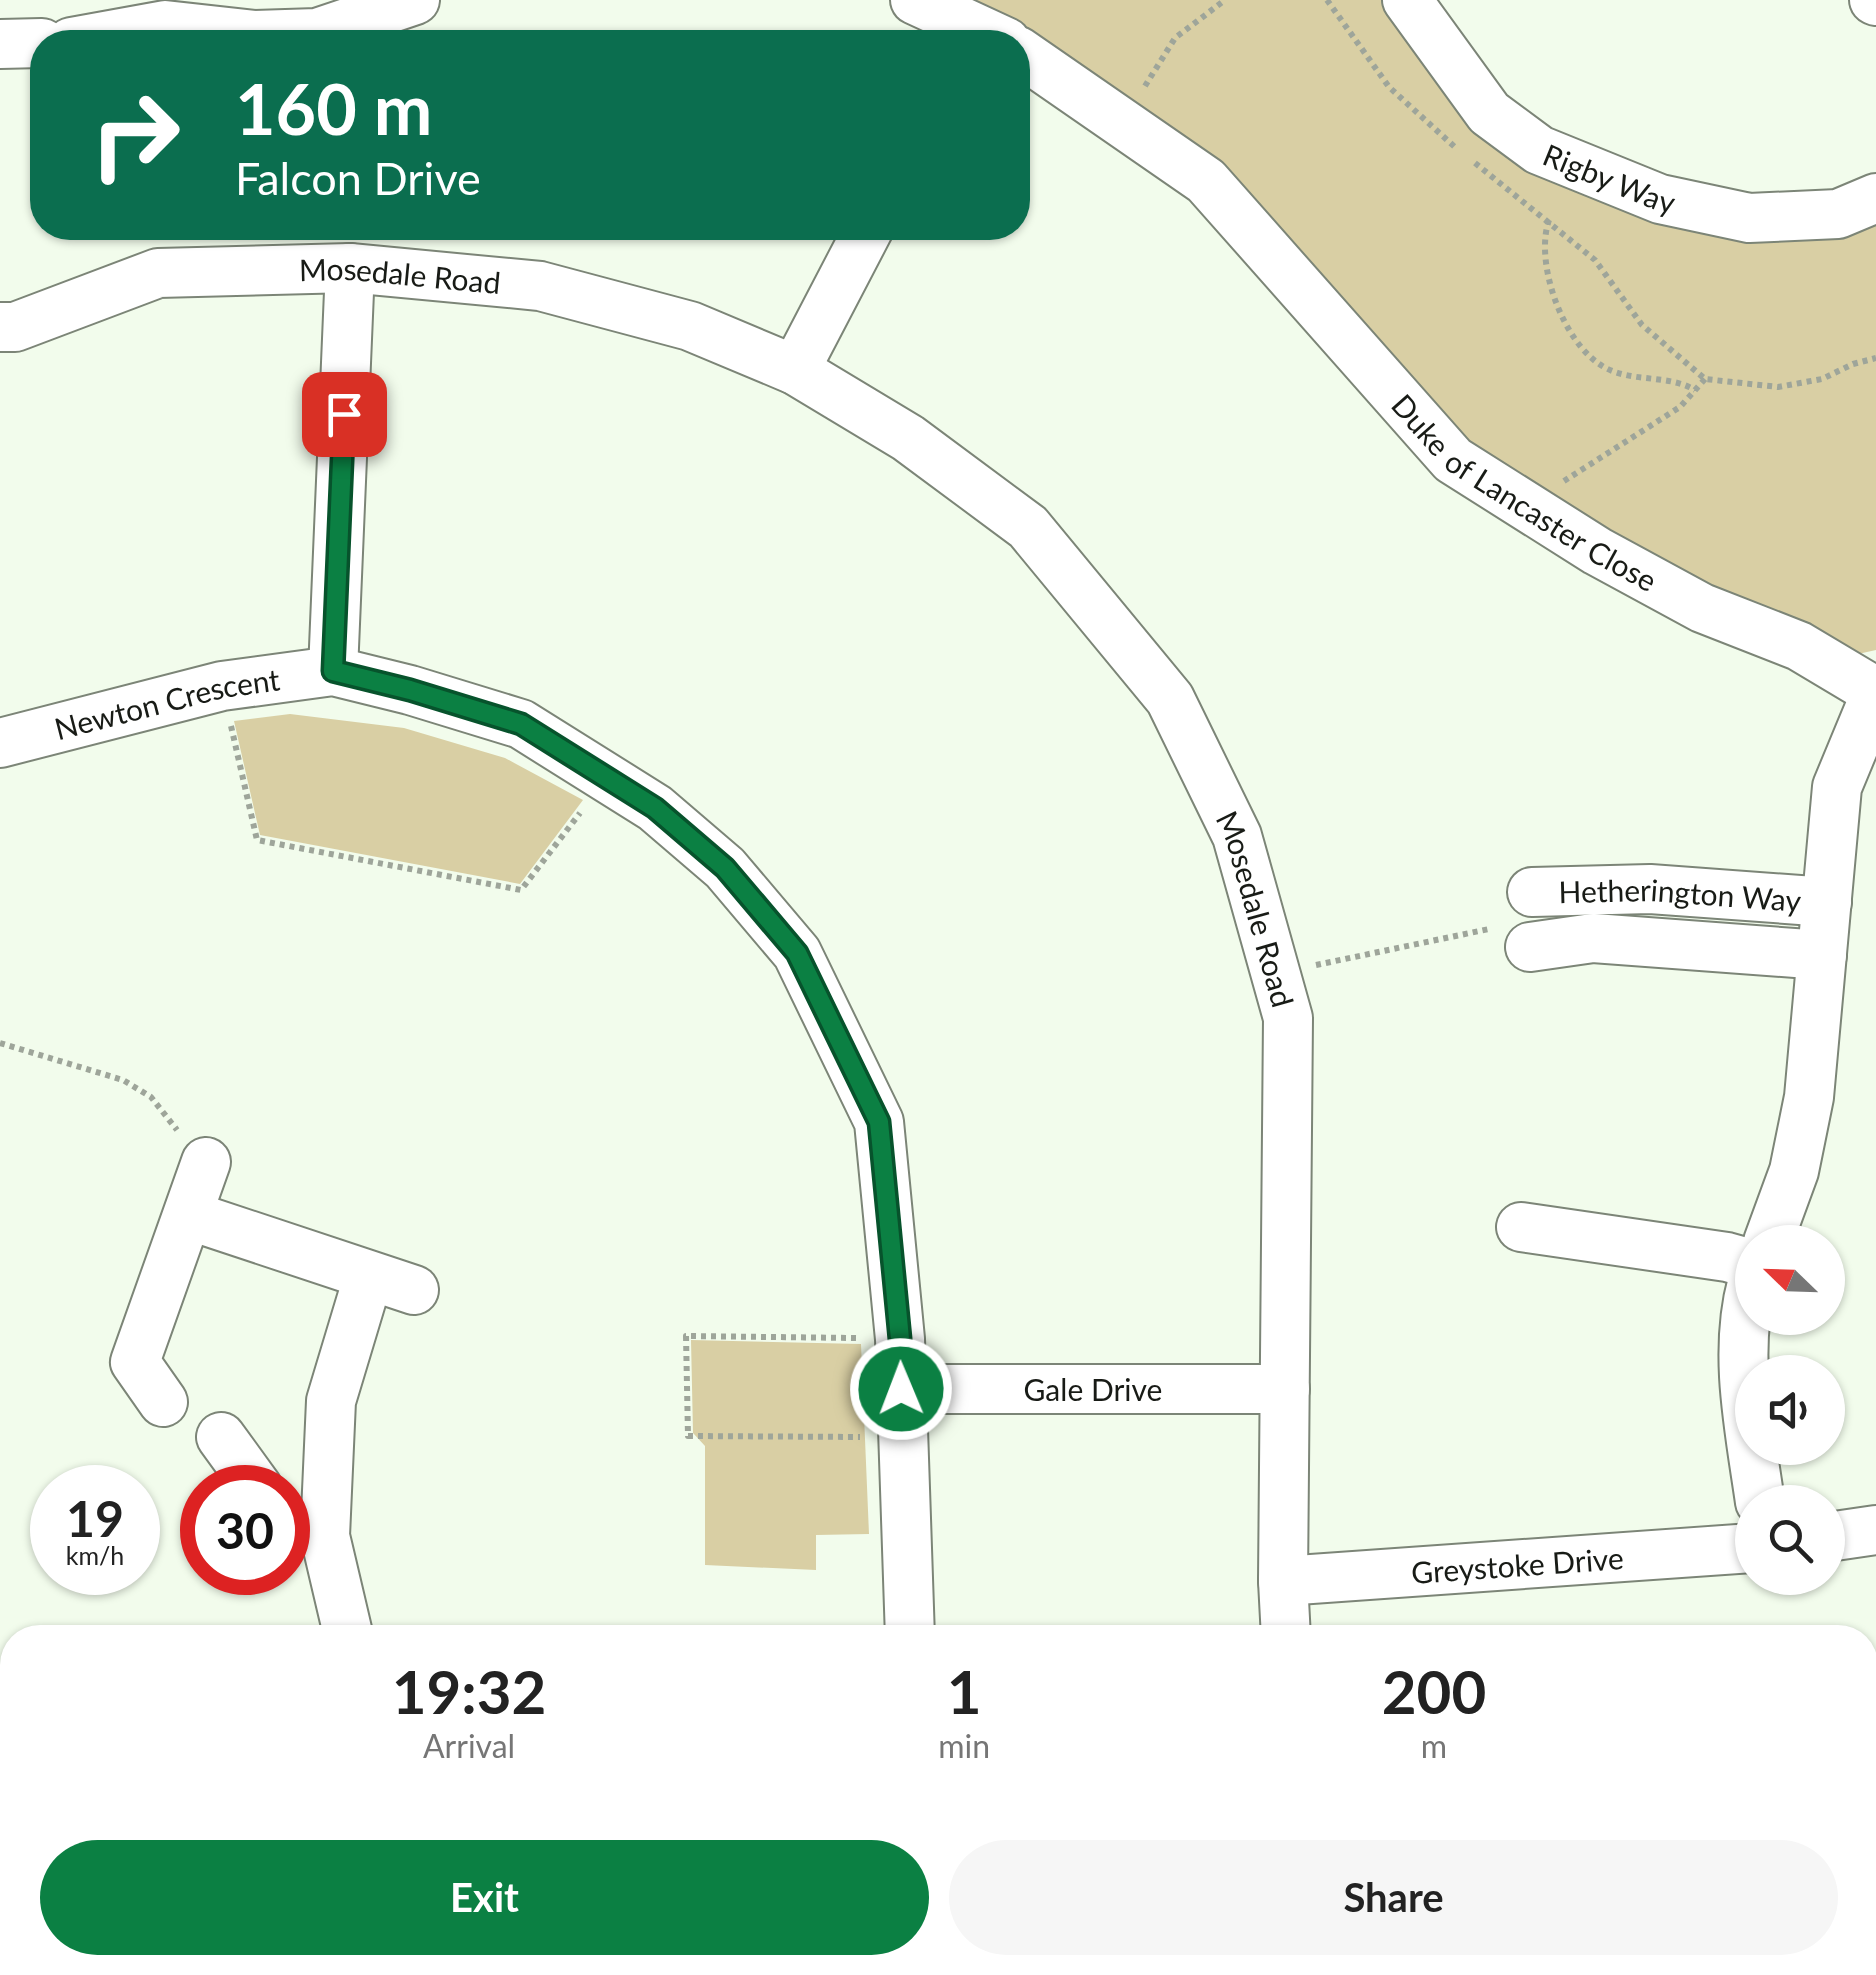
<!DOCTYPE html>
<html lang="en">
<head>
<meta charset="utf-8">
<style>
  body { margin:0; font-family:Lato,sans-serif; background:#f6f6f6; color:#222; height:100vh; display:flex; flex-direction:column; font-size:38px; white-space:nowrap }
  * { box-sizing:border-box; margin:0 }
  p { font-size:32px; color:#767676 }
  .icon { flex:none; width:55px; height:55px; fill:none; stroke:currentColor; stroke-width:2; stroke-linecap:round; stroke-linejoin:round }
  .map { position:relative; flex:1; overflow:hidden }
  .drawer { position:absolute; left:0px; top:1625px; width:1878px; height:350px; display:flex; flex-direction:column; background:#fff; border-radius:40px 40px 0 0; box-shadow:0 2px 8px #0004 }
  .drawer>* { flex:none }
  .banner { position:absolute; left:30px; top:30px; width:1000px; height:210px; border-radius:40px; box-shadow:0 2px 8px #0004; background:#0b6e4f; color:#fff; overflow:hidden }
  .needle { width:65px; rotate:293deg }
  .tools { position:absolute; left:1735px; top:1225px; display:grid; gap:20px }
  .tools a { display:grid; place-items:center; width:110px; height:110px; border-radius:50%; background:#fff; box-shadow:0 2px 8px #0004; font-size:50px }
  .speed { position:absolute; left:30px; top:1465px; display:flex; gap:20px; font-size:50px; font-weight:700; text-align:center }
  .speed>* { display:grid; place-content:center; width:130px; height:130px; border-radius:50%; background:#fff; box-shadow:0 2px 8px #0004; line-height:1 }
  .speed small { font-size:25px; font-weight:400 }
  .speed .limit { border:15px solid #d22; background:#fff; color:#111 }
  .pin { position:absolute; display:grid; place-items:center; width:85px; height:85px; color:#fff; margin:-42px; border-radius:20px; box-shadow:0 5px 15px #0006 }
  .me { position:absolute; width:110px; margin:-55px; rotate:359deg; stroke-linejoin:round; filter:drop-shadow(0 0 8px #0008) }
  .turn { display:flex; align-items:center; gap:35px; height:210px; padding:0 40px; font-size:45px }
  .turn .icon { width:130px; height:130px; stroke-width:2.5 }
  .turn b { display:block; font-size:70px; line-height:85px }
  .eta { display:flex; justify-content:space-evenly; align-items:center; height:170px; text-align:center }
  .eta b { font-size:60px; font-weight:700; line-height:70px }
  .primary-button { display:flex; gap:20px; margin-top:auto; padding:20px 40px }
  .primary-button a { flex:1; height:115px; border-radius:60px; background:#0b8043; color:#fff; font-size:40px; font-weight:700; line-height:115px; text-align:center }
  .primary-button a+a { background:#f6f6f6; color:#222 }
  .map>svg:first-child { display:block }
  .green { fill:#d9cfa4 }
  .lines { fill:none; stroke-linecap:round; stroke-linejoin:round }
  .minor-casing { stroke:#7c8577; stroke-width:52 }
  .path { stroke:#9ea59a; stroke-width:6; stroke-dasharray:5 5; stroke-linecap:butt }
  .minor { stroke:#fff; stroke-width:48 }
  .route-casing { stroke:#07532c; stroke-width:25 }
  .route { stroke:#0b8043; stroke-width:18 }
  .labels { text-anchor:middle; dominant-baseline:central; stroke-width:8; stroke-linejoin:round; paint-order:stroke }
  .street-label { font-size:30px; fill:#181b16; stroke:#f2fcec }
</style>
</head>
<body>
<div class="map">
<svg width="1876" height="1975" viewBox="0 0 1876 1975">
  <rect width="100%" height="100%" fill="#f2fcec"/>
  <path class="green" d="M968,0H1387L1415,47L1719,234L1863,231L1876,224V650L1849,656L1544,497L1465,439Z
    M290,714L404,728L505,758L583,800L520,884L260,835L234,721Z
    M691,1340L861,1344L869,1534L816,1535V1570L705,1565V1446L693,1433Z
    M850,1963H964L942,1975H843Z"/>
  <g class="lines">
    <defs>
      <g id="minor">
        <path d="M915,0L1006,42"/>
        <path id="s1" d="M1407,0L1489,113L1539,150L1660,199L1749,218L1838,214L1876,198"/>
        <path d="M1874,0L1876,1"/>
        <path d="M71,42L165,25L255,35L317,33L415,0"/>
        <path d="M0,44L42,43"/>
        <path id="s2" d="M1018,51L1206,181L1453,460L1597,551L1702,608L1799,646L1876,692"/>
        <path id="s3" d="M0,327H15L158,273L350,268L540,286L690,326L795,370L908,438L1028,527L1170,699L1237,836L1288,1018L1283,1581L1286,1638"/>
        <path d="M795,370L869,228"/>
        <path d="M333,671L350,268"/>
        <path id="s4" d="M0,743L222,686L333,671L410,690L521,724L655,808L725,868L797,953L879,1122L900,1339L910,1638"/>
        <path id="s5" d="M1532,892L1650,889L1827,902"/>
        <path d="M1530,947L1593,938L1822,955"/>
        <path d="M188,1215L414,1290"/>
        <path d="M1521,1227L1727,1257L1752,1264"/>
        <path d="M1768,1242L1794,1171L1809,1097L1837,787L1876,693"/>
        <path d="M1752,1283C1733,1353 1750,1432 1760,1502"/>
        <path id="s6" d="M901,1389H1285"/>
        <path d="M163,1402L135,1362L206,1162"/>
        <path d="M221,1437L258,1488"/>
        <path d="M1828,1537L1876,1530"/>
        <path id="s7" d="M1283,1581L1752,1548"/>
        <path d="M349,1638L325,1536L331,1401L368,1278"/>
        <path d="M0,1883L12,1899"/>
        <path d="M1865,1915L1876,1911"/>
        <path d="M62,1962L72,1975"/>
        <path d="M564,1962L574,1975"/>
        <path d="M1344,1962L1350,1975"/>
        <path d="M820,1975L826,1962"/>
        <path d="M1749,1975L1772,1962"/>
      </g>
    </defs>
    <use href="#minor" class="minor-casing"/>
    <path class="path" d="M1327,0L1389,87L1457,149
      M1145,86L1175,38L1225,0
      M1475,163L1595,260L1642,325L1705,379L1778,387L1822,379L1853,364L1876,358
      M1549,220C1534,263 1563,344 1604,367C1632,383 1668,374 1695,390
      M1564,481L1680,407L1705,379
      M231,726L257,840L521,890L580,813
      M1316,965L1489,929
      M0,1043L123,1080L151,1097L177,1130
      M856,1338L686,1336L688,1436L860,1437
      M955,1975L977,1962"/>
    <use href="#minor" class="minor"/>
  </g>
  <g class="lines">
    <defs>
      <path id="route" d="M344,414L333,671L410,690L521,724L655,808L725,868L797,953L879,1122L900,1339L901,1389"/>
    </defs>
    <use href="#route" class="route-casing"/>
    <use href="#route" class="route"/>
  </g>
  <g class="labels">
    <g class="street-label">
      <text stroke="none"><textPath href="#s1" startOffset="278">Rigby Way</textPath></text>
      <text stroke="none"><textPath href="#s3" startOffset="410">Mosedale Road</textPath></text>
      <text stroke="none"><textPath href="#s2" startOffset="678">Duke of Lancaster Close</textPath></text>
      <text stroke="none"><textPath href="#s4" startOffset="172">Newton Crescent</textPath></text>
      <text stroke="none"><textPath href="#s5" startOffset="148">Hetherington Way</textPath></text>
      <text stroke="none"><textPath href="#s3" startOffset="1552">Mosedale Road</textPath></text>
      <text stroke="none"><textPath href="#s6" startOffset="192">Gale Drive</textPath></text>
      <text stroke="none"><textPath href="#s7" startOffset="235">Greystoke Drive</textPath></text>
    </g>
  </g>
</svg>
<div class="tools">
<a><svg class="needle" viewBox="-14 -14 28 28"><path d="M0-13l5 13h-10z" fill="#e53935"/><path d="M0 13l5-13h-10z" fill="#767676"/></svg></a>
<a><svg class="icon" aria-label="sound" viewBox="0 0 24 24"><path d="M4 9h4l5-4v14l-5-4H4zM17 9q2 3 0 6"/></svg></a>
<a><svg class="icon" aria-label="search" viewBox="0 0 24 24"><circle cx="10" cy="10" r="6"/><path d="M15 15l6 6"/></svg></a>
</div>
<div class="speed"><div>19<small>km/h</small></div><div class="limit">30</div></div>
<div class="pin" style="left:344px;top:414px;background:#d93025"><svg class="icon" aria-label="arrive" viewBox="0 0 24 24"><path d="M6 21V4h12l-3 4 3 4H6"/></svg></div>
<svg class="me" style="left:901px;top:1389px" viewBox="-20 -20 40 40"><circle r="17" fill="#0b8043" stroke="#fff" stroke-width="3"/><path d="M0-11L8 9 0 5-8 9z" fill="#fff"/></svg>
<div class="banner">
<div class="turn"><svg class="icon" aria-label="right" viewBox="0 0 24 24"><path d="M7 20v-9h11M14 6l5 5-5 5"/></svg><div><b>160 m</b>Falcon Drive</div></div>
</div>
<section class="drawer">
<div class="eta">
<div><b>19:32</b><p>Arrival</p></div>
<div><b>1</b><p>min</p></div>
<div><b>200</b><p>m</p></div>
</div>
<div class="primary-button"><a>Exit</a><a>Share</a></div>
</section>
</div>
</body>
</html>
